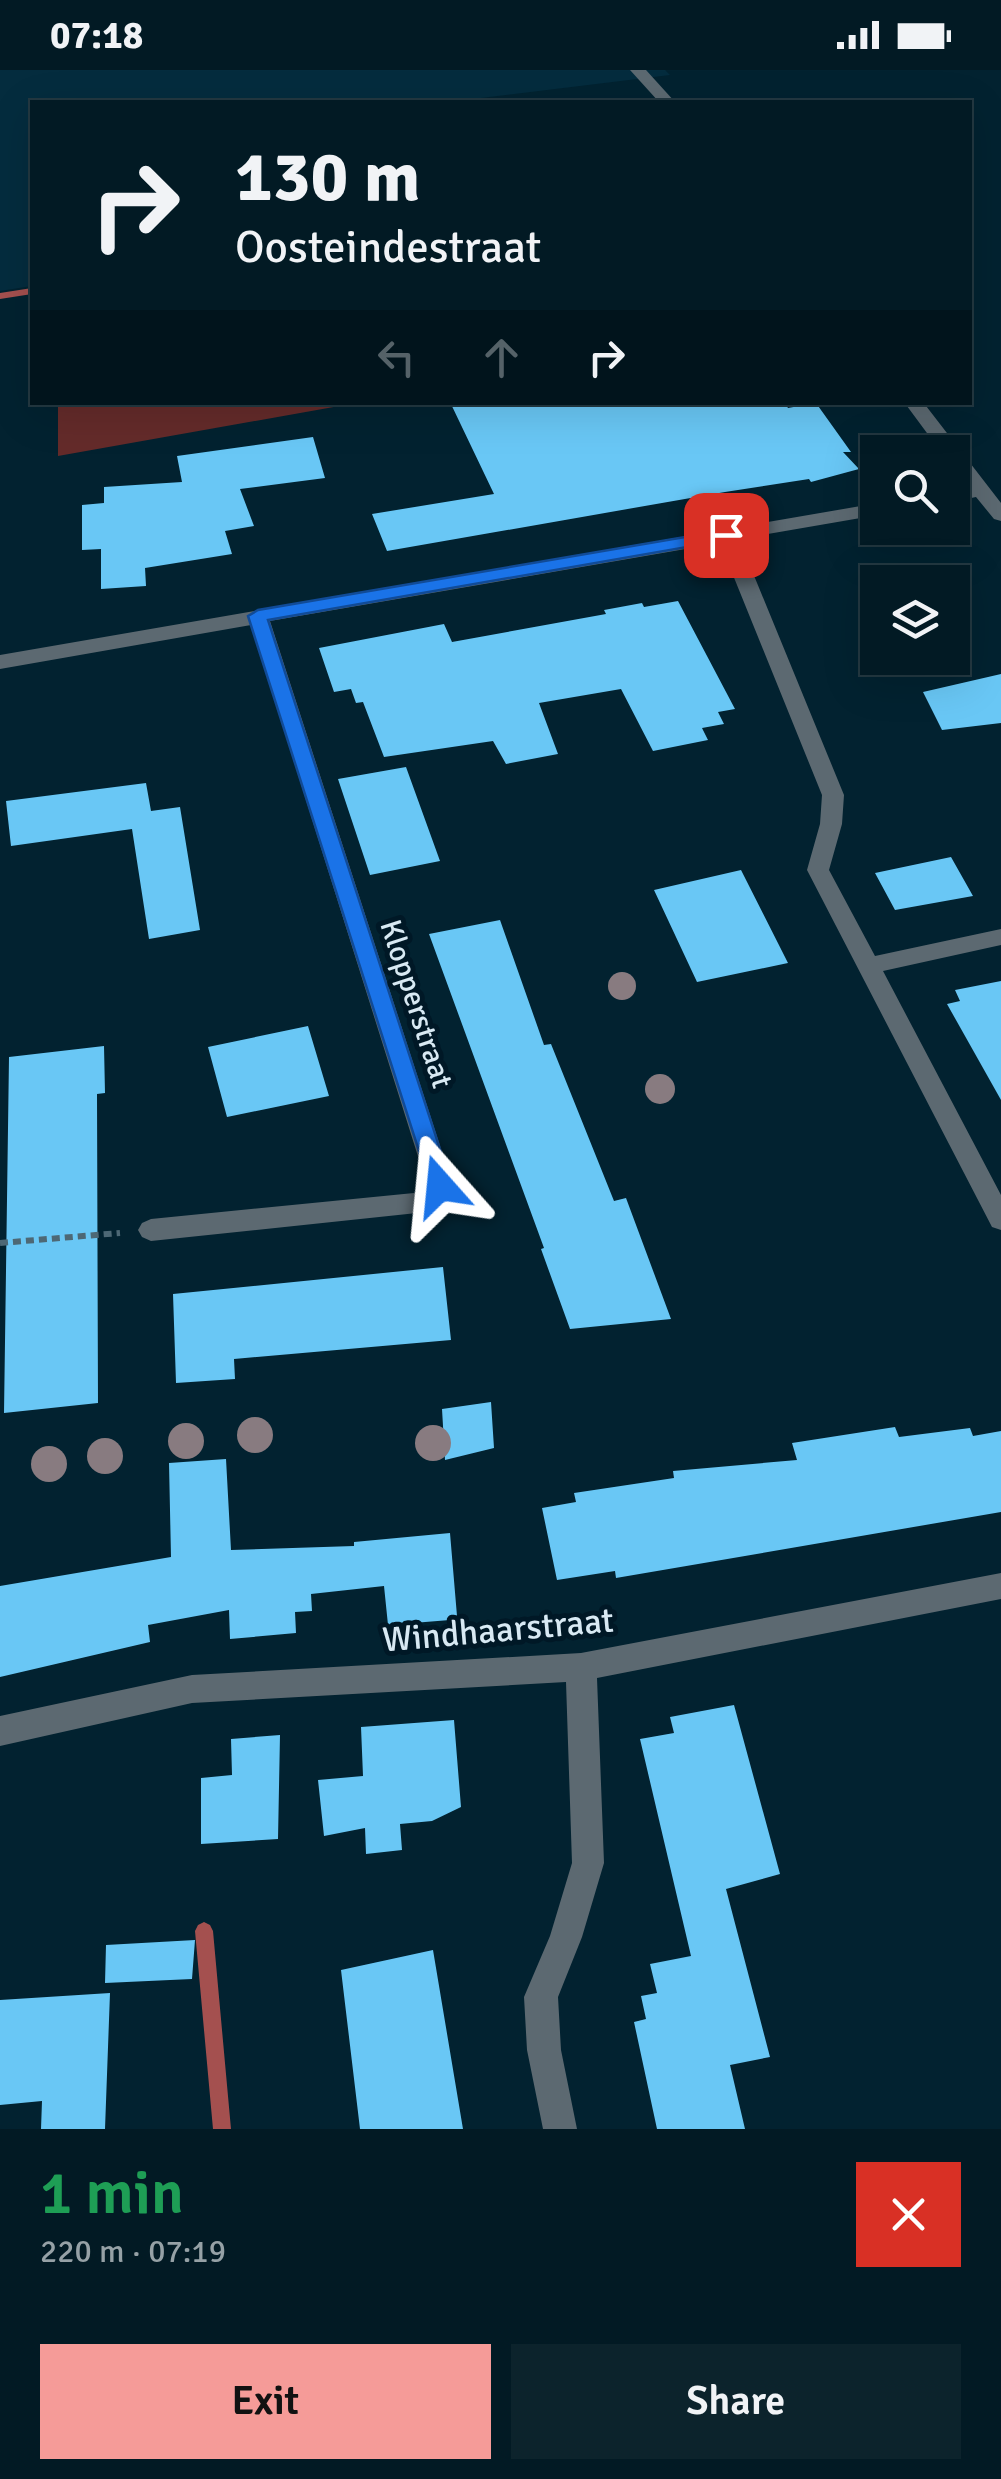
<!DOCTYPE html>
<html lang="en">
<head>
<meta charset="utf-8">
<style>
  body { margin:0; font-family:Signika,sans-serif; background:#0c232c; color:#f1f3f6; height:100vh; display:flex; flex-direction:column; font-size:38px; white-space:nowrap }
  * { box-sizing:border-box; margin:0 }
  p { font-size:32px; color:#96a1a6 }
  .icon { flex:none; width:55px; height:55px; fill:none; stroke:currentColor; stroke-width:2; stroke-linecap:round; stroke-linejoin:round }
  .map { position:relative; height:2059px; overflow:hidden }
  .side { display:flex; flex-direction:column; background:#021a24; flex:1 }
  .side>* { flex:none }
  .banner { position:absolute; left:30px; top:30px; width:942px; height:305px; border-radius:0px; box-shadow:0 10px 40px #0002,0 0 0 2px #233841; background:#021a24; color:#f1f3f6; overflow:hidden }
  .controls { position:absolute; left:860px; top:365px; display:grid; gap:20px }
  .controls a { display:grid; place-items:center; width:110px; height:110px; border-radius:0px; background:#021a24; box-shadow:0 10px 40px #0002,0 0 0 2px #233841; font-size:50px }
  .pin { position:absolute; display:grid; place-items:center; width:85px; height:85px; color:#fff; margin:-42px; border-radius:20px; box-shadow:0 5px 15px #0006 }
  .me { position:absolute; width:110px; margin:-55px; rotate:342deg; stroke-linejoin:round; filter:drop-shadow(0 0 8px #0008) }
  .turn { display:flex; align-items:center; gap:35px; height:210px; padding:0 40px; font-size:45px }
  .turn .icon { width:130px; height:130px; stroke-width:2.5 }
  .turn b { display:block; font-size:70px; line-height:85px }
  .lanes { display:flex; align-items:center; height:95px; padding:0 40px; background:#0003; justify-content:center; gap:50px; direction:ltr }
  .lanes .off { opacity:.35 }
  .round { display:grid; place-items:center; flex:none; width:105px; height:105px; border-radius:0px; background:#0c232c }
  .overview { display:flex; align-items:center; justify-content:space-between; height:170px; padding:0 40px }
  h1 { font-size:60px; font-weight:600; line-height:75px; color:#1e9e55 }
  .cta { display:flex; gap:20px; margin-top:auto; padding:20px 40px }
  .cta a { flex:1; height:115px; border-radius:0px; background:#f59b98; color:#111; font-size:40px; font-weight:600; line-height:115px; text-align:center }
  .cta a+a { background:#0c232c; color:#f1f3f6 }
  .status { display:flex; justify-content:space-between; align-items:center; height:70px; padding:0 50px; background:#021a24; direction:ltr }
  .status svg { height:28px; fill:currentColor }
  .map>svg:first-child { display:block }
  .built { fill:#042c3e }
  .green { fill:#642b2a }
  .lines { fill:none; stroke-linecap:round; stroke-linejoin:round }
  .stream { fill:#a4504f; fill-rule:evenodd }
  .building { fill:#69c7f5 }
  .path { stroke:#4d6875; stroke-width:6; stroke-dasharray:8 5; stroke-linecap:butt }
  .minor { fill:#5c6971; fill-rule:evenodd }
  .tree { fill:#887b80 }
  .route { fill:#1a73e8; stroke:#114b97; stroke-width:2.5 }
  .labels { text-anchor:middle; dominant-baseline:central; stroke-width:10; stroke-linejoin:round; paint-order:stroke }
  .street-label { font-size:30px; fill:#d8e9f3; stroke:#001826 }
  .near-street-label { font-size:35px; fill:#d8e9f3; stroke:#001826 }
</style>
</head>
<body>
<div class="status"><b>07:18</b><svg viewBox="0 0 49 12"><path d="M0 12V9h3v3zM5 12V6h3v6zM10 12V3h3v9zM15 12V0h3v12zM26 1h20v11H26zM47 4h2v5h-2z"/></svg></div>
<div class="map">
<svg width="1001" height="2059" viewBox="0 0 1001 2059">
  <rect width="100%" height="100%" fill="#022230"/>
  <path class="built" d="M0,0H665L670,5L448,32H32V216L0,221Z"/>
  <path class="green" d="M58,333V332L356,333L58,386Z"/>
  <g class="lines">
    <path class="stream" d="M644,28L647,29V32H625L629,29Z
      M32,218V224L0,229V223Z
      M204,1852L210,1855L213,1861L231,2059H213L195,1861L198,1855Z"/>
  </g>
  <path class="building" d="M450,332H784L788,338L816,333L851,382H843L859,399L811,412L809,409L725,422L387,481L372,444L494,424Z
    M313,367L325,408L240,419L254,456L225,461L232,484L145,498L146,516L101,519V479L82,480V435L104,433V417L182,412L177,386Z
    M678,531L735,639L718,642L724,654L702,658L708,670L653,681L621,619L539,633L558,684L506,694L493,671L384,687L363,632L356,633L351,619L334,622L319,578L444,554L452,572L606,544L604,540L642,533L644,537Z
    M1001,604V653L942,660L923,622Z
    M406,697L440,791L370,805L338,709Z
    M146,713L151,741L180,737L200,860L149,869L132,759L11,776L6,731Z
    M951,787L973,826L895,840L875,803Z
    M741,800L788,893L697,912L654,820Z
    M500,850L544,975L551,974L614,1131L626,1128L671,1249L570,1259L541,1179L544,1178L429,864Z
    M1001,911V1030L947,934L960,931L955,920Z
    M308,956L329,1026L227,1047L208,977Z
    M104,976L105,1023L97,1024L98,1333L4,1343L9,987Z
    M443,1197L451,1270L234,1289L235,1309L176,1313L173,1224Z
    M491,1332L494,1378L445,1390L442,1339Z
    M895,1357L899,1367L970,1358L973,1366L1001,1361V1442L616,1508L615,1501L557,1510L542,1438L576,1432L574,1423L674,1408L673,1401L797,1390L792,1373Z
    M226,1389L231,1480L354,1476V1472L450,1463L457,1546L449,1547L450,1550L388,1555L384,1516L311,1524L312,1541L295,1542L296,1563L230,1569L229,1540L148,1555L150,1572L0,1607V1516L171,1487L169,1393Z
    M734,1635L780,1804L726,1819L770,1987L730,1995L745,2059H657L634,1952L646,1949L641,1926L657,1923L650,1894L691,1886L640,1669L674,1663L670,1647Z
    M454,1650L461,1737L432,1751L400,1754L402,1780L366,1784L365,1758L324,1766L318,1710L363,1706L361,1657Z
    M280,1665L278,1769L201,1774V1708L232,1705L231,1669Z
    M195,1870L192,1909L105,1913L106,1875Z
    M433,1880L463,2059H360L341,1900Z
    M110,1923L105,2059H41L42,2031L0,2035V1930Z"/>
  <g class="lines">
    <path class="path" d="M0,1173L120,1163"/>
    <path class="minor" d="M630,0H646L675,32H659Z
      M904,332H923L1001,433V451L994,449L976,427L952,432V420L968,417L952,399V382H941Z
      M878,433V445L739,469L844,725L842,754L829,800L875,886L1001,859V875L883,901L1001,1125V1160L992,1157L807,800L820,754L822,725L720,473L270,551L453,1116L443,1132L417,1143L151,1171L142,1167L138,1160L142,1153L151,1149L414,1123L427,1115L251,555L0,599V585Z
      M1001,1503V1529L597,1608L604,1793L582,1867L558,1927L561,1980L577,2059H543L527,1980L524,1927L550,1866L572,1793L566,1612L192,1633L0,1676V1646L192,1605L581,1583Z"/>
  </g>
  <g class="tree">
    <circle cx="622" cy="916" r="14"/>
    <circle cx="660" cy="1019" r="15"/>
    <circle cx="255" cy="1365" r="18"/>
    <circle cx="186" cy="1371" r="18"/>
    <circle cx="433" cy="1373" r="18"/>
    <circle cx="105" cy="1386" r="18"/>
    <circle cx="49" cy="1394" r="18"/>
  </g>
  <path class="route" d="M726,460L733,461V469L268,550L452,1116L449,1122H432L248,546L258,540Z"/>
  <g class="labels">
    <g class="street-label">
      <text transform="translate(416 934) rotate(72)">Klopperstraat</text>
    </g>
    <g class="near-street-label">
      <text transform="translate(498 1560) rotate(-5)">Windhaarstraat</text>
    </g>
  </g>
</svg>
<div class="controls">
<a><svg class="icon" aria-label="search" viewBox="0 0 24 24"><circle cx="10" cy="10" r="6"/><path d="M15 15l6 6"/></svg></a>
<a><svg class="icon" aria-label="layers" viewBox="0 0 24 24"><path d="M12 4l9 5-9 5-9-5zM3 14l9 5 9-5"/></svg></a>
</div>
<div class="pin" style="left:726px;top:465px;background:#d93025"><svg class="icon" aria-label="arrive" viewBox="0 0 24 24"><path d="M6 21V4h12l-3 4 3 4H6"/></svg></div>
<svg class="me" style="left:440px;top:1116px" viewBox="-20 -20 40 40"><path d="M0-17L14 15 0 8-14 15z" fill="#1a73e8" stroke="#fff" stroke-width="4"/></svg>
<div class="banner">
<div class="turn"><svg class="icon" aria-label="right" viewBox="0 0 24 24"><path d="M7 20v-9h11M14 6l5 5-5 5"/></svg><div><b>130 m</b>Oosteindestraat</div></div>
<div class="lanes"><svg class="icon off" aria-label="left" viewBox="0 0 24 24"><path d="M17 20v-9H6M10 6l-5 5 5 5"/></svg><svg class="icon off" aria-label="ahead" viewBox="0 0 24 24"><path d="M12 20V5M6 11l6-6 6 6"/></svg><svg class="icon" aria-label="right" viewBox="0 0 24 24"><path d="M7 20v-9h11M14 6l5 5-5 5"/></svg></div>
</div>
</div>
<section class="side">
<div class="overview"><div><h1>1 min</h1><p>220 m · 07:19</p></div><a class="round" style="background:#d93025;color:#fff"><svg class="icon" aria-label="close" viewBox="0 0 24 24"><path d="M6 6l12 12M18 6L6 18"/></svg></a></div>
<div class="cta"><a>Exit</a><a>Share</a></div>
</section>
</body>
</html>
